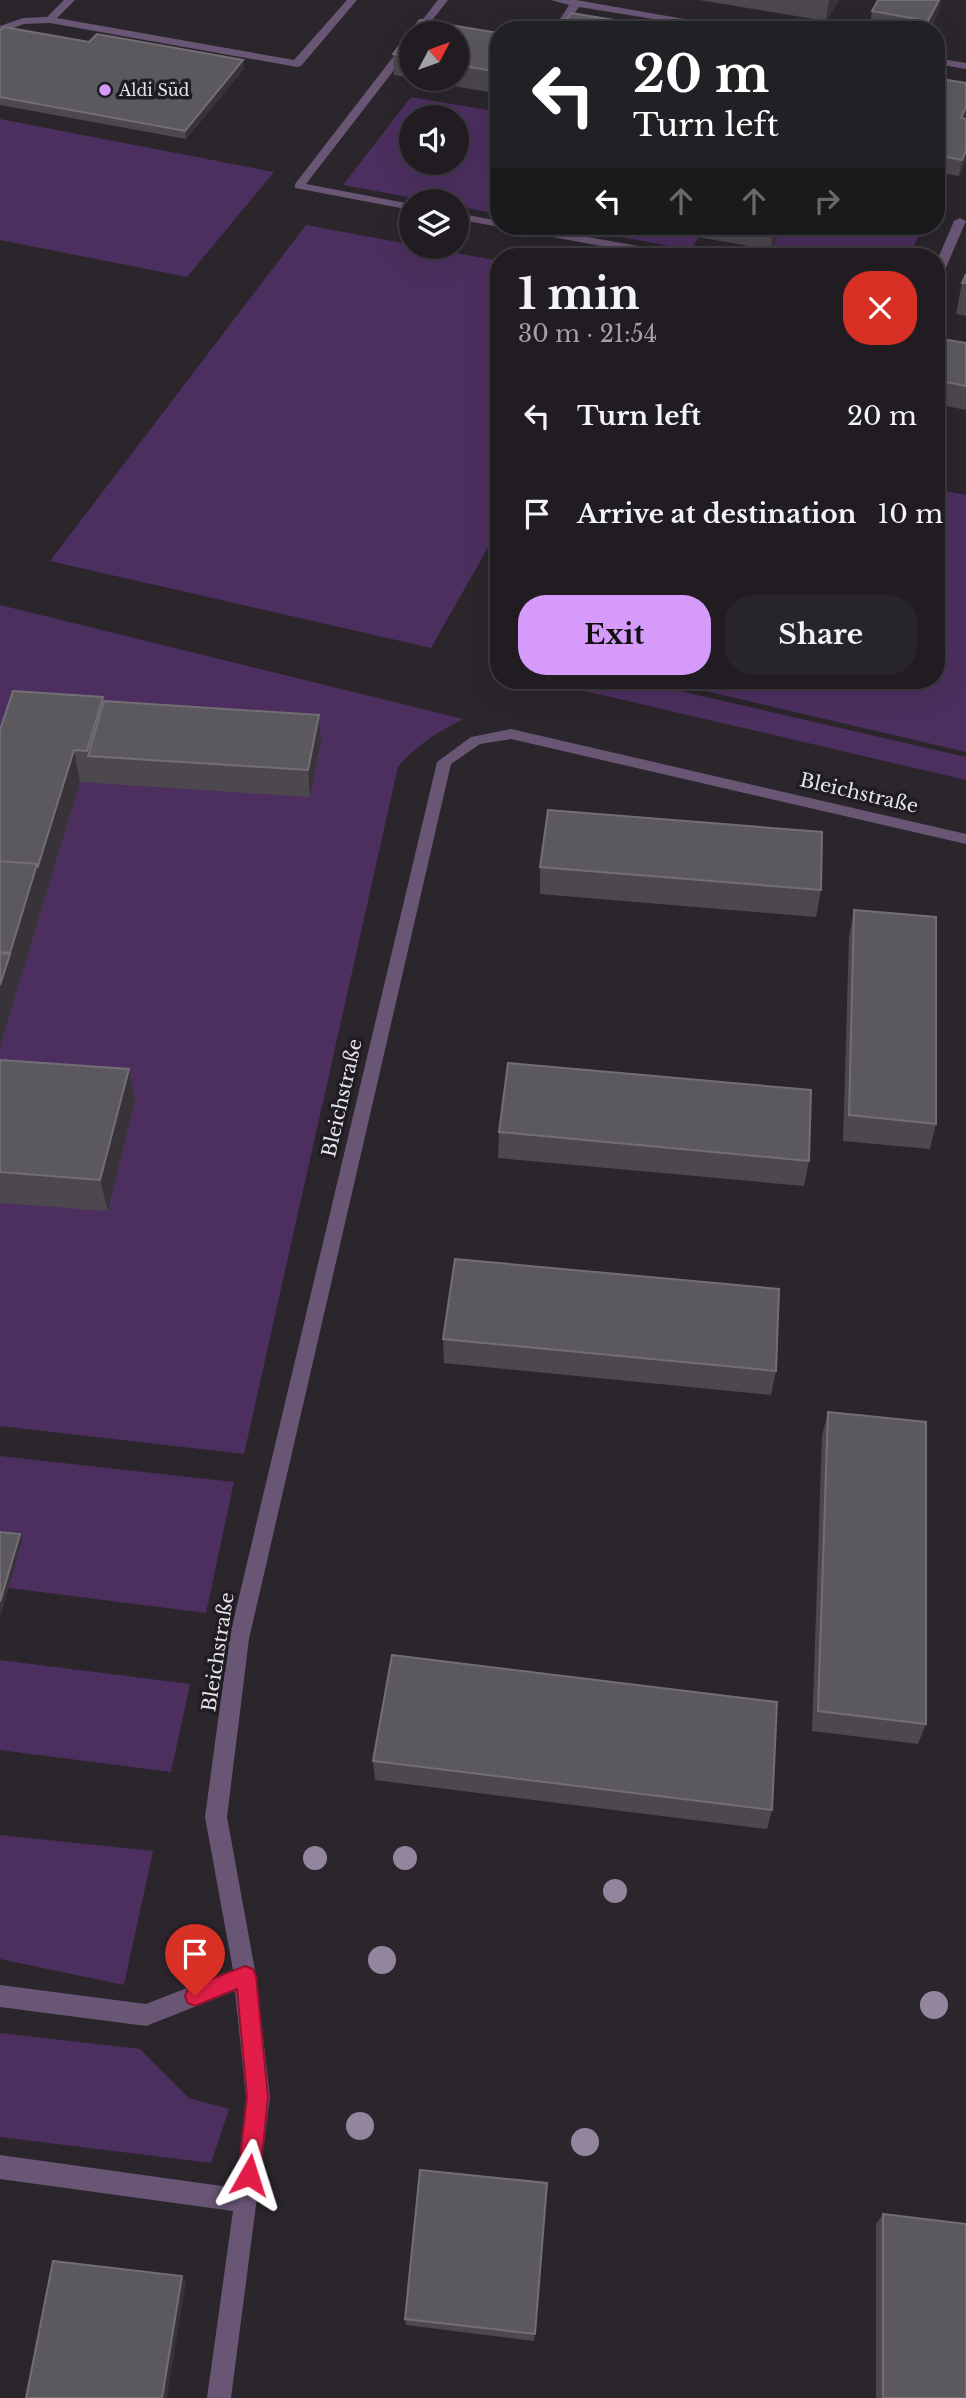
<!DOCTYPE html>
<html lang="en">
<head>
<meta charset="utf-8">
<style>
  body { margin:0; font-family:"Libre Baskerville",serif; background:#28252a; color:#f1f3f6; height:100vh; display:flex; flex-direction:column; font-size:26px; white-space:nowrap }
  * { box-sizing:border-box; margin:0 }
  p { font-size:23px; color:#a2a1a5 }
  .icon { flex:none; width:38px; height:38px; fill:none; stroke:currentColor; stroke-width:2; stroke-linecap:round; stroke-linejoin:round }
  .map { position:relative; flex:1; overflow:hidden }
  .sheet { position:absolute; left:490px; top:248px; width:455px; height:441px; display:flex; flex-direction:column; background:#201c21; border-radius:28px; box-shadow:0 7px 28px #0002,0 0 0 2px #3d3a3f }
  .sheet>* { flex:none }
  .banner { position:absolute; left:490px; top:21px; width:455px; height:214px; border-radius:28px; box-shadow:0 7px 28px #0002,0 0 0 2px #3d3a3f; background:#202124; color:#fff; overflow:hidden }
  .needle { width:46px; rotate:49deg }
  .controls { position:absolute; left:399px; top:21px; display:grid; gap:14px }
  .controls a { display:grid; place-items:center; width:70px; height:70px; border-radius:50%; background:#201c21; box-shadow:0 7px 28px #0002,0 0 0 2px #3d3a3f; font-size:35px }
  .pin { position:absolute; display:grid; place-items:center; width:60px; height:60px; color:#fff; margin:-72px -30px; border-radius:50% 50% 50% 0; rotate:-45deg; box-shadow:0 0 7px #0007 }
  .pin .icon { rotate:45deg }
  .me { position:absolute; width:77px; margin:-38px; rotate:6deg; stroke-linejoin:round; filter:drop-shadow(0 0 5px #0008) }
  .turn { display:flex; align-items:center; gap:24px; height:147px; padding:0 28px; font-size:32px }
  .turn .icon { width:91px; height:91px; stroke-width:2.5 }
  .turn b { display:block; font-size:49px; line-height:60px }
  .lanes { display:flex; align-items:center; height:66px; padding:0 28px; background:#0003; justify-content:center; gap:35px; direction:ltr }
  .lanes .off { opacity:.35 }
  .round { display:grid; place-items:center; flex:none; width:74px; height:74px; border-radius:28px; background:#28252a }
  .headline { display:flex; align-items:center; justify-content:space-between; height:119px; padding:0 28px }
  h1 { font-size:42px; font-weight:700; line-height:52px }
  .button { display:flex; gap:14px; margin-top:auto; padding:14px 28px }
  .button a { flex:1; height:80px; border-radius:28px; background:#d69bfa; color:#111; font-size:28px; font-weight:700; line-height:80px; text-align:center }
  .button a+a { background:#28252a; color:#f1f3f6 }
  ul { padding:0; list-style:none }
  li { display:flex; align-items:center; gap:21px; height:98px; padding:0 28px }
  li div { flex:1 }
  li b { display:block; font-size:26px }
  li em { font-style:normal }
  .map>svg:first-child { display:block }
  .green { fill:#4d2f5f; fill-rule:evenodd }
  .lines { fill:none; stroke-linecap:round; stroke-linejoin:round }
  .minor { fill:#695675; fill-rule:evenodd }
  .tree { fill:#93859d }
  .wall { fill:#4c484e }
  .shaded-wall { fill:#373339 }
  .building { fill:#5c595e; stroke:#726e74; stroke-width:2 }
  .route { fill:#e11d48; stroke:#92132f; stroke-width:2 }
  .poi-dot { fill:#d69bfa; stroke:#201c23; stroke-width:2.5 }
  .labels { text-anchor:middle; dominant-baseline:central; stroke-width:7; stroke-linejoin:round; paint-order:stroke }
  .far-poi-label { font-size:16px; fill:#e6e4e8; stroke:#201c23; text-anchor:start }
  .street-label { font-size:19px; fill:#e6e4e8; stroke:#201c23 }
</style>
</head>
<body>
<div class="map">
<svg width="966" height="2398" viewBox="0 0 966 2398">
  <rect width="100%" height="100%" fill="#2a262c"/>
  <path class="green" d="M411,97L499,112V214L457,206V201H430L343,185ZM411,117H457V163H411Z
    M0,119L274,172L187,277L0,240Z
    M306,225L499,261V528L431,648L50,561Z
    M561,226H705L691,250Z
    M784,226H923L909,257H767Z
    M936,489L966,495V752L663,681H936Z
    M0,605L463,719C438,732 416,745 398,767L244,1454L0,1426Z
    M542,681H637L966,757V780Z
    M0,1456L234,1482L206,1613L9,1588L0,1539Z
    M0,1660L190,1684L171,1772L0,1750Z
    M0,1835L153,1851L124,1985L0,1959Z
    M0,2033L140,2049L189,2098L229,2109L211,2163L0,2137Z"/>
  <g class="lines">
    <path class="minor" d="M64,0H75L57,18L294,60L347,0H357L301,66L297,67L50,23L24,24L0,33V26L23,18L47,17Z
      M438,0H448L422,33H412Z
      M551,0H576L747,30H721L579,7L563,30H553L569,5Z
      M411,38V48L306,184L411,204V210L295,188V184L407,39Z
      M936,58L966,63V69L936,64Z
      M457,213L499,221V226H504L499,227L457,219Z
      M960,218L966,221L942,277L936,280V263L954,221Z
      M504,226H527L677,253L683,257H660L510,229Z
      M511,729L966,834V844L511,739L480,744L451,764L249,1639L227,1817L256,1976L270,2097L231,2398H207L233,2211L0,2179V2155L236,2188L246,2097L235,1991L146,2026L0,2007V1985L146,2004L233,1970L205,1817L229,1639L437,762L471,737Z"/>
  </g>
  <g class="tree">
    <circle cx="315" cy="1858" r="12"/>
    <circle cx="405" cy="1858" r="12"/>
    <circle cx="615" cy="1891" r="12"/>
    <circle cx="382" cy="1960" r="14"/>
    <circle cx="934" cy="2005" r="14"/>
    <circle cx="360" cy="2126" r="14"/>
    <circle cx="585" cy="2142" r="14"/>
  </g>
  <path class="wall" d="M699,0H839L826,21Z
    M872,11H939L930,30H885L870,27Z
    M420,20L499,33V94L414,79H457V33H411V78L394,75L393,54Z
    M0,31L244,69L186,139L0,105Z
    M936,78L966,83L965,119L966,161L959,176L936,172Z
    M699,226H784L771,250L698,237Z
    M966,274V316L956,314L962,283Z
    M936,338L966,343V410L936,404Z
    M103,697L104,701L319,715L321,742L310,797L80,782L0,1047V730Z
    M540,867L821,890L816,917L540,894Z
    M854,910L936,1124L930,1149L843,1141L849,937Z
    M0,1060L129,1069L135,1101L108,1211L0,1203Z
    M499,1132L809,1161L804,1186L498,1158Z
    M443,1339L776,1371L771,1395L444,1363Z
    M828,1412L926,1724L918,1744L812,1731L822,1436Z
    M373,1761L772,1810L767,1829L375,1780Z
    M547,2183L534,2341L406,2325L405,2319Z
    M883,2214L966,2398H876V2224Z"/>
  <path class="shaded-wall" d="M829,0H839L826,21Z
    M939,0H941L939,11L930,30H927L928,21Z
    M243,60L244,69L186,139L185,131Z
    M966,107V117L958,134L961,118Z
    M966,151V161L959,176L962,160Z
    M777,226H784L771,250L773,234Z
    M103,697L109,728L88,756L87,751Z
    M319,715L321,742L310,797L308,770Z
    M74,750L80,782L0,1047V985Z
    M129,1069L135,1101L108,1211L100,1180Z
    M20,1534L22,1541L0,1619V1602Z
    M182,2276L186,2283L167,2398H162Z"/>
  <path class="building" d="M878,0H939L928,21L872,11Z
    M571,13L639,24L635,30H559Z
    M420,20L499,33V72L457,65V33H411V57L393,54Z
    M4,27L89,42L97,34L243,60L185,131L0,97V31Z
    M936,78L966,83V107L961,118L966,119V151L962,160L936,155Z
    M728,226H777L773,234Z
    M966,274V283H962Z
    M936,338L966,343V386L936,380Z
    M13,691L103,697L87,751L74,750L38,866L37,864L0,861V730Z
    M104,701L319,715L308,770L88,756Z
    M548,810L822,832L821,890L540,867Z
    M0,861L37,864L10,953L0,952Z
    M854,910L936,917V1124L849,1115Z
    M0,953L10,954L0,985Z
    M0,1060L129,1069L100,1180L0,1172Z
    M508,1063L811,1090L809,1161L499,1132Z
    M455,1259L779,1289L776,1371L443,1339Z
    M828,1412L926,1422V1724L818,1711Z
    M0,1532L20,1534L0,1602Z
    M392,1655L777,1702L772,1810L373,1761Z
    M420,2170L547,2183L535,2334L405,2319Z
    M883,2214L966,2224V2398H883Z
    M53,2261L182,2276L162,2398H26Z"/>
  <path class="route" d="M245,1966L253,1969L256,1976L268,2097L260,2175L257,2183L249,2186L242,2183L238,2175L247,2097L237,1989L195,2006L188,2003L185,1996L188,1988Z"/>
  <circle class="poi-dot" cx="105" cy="90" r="7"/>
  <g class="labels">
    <g class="far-poi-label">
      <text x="119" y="90">Aldi Süd</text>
    </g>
    <g class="street-label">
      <text transform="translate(859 793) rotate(13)">Bleichstraße</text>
      <text transform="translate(342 1098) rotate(-77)">Bleichstraße</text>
      <text transform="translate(218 1652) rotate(-81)">Bleichstraße</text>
    </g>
  </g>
</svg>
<div class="controls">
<a><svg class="needle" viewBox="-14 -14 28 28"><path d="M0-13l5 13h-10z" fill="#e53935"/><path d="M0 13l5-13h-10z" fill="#a2a1a5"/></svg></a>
<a><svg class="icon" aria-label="sound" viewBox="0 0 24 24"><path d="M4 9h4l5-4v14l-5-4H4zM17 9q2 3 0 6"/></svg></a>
<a><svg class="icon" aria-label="layers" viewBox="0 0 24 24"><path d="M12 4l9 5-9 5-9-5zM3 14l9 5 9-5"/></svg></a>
</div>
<div class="pin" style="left:195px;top:1996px;background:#d93025"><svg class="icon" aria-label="arrive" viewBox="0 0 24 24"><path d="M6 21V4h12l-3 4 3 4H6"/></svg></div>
<svg class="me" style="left:249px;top:2175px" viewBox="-20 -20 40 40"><path d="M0-17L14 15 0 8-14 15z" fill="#e11d48" stroke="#fff" stroke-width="4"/></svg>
<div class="banner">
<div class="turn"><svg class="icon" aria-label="left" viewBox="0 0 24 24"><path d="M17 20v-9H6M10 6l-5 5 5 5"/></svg><div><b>20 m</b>Turn left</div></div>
<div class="lanes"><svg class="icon" aria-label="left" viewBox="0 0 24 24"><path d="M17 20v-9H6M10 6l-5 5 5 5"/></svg><svg class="icon off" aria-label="ahead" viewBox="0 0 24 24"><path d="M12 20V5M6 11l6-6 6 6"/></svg><svg class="icon off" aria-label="ahead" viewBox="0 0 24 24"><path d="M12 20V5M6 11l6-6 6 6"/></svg><svg class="icon off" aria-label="right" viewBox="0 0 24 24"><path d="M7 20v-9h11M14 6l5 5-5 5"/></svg></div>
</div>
<section class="sheet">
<div class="headline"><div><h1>1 min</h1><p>30 m · 21:54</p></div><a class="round" style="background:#d93025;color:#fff"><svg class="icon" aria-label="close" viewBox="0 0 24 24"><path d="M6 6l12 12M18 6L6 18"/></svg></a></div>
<ul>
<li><svg class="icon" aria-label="left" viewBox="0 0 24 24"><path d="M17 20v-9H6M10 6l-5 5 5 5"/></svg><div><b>Turn left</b></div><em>20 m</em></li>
<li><svg class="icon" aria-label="arrive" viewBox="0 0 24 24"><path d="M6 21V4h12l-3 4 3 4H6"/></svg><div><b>Arrive at destination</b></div><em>10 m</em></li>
</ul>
<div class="button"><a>Exit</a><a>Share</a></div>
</section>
</div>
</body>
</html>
